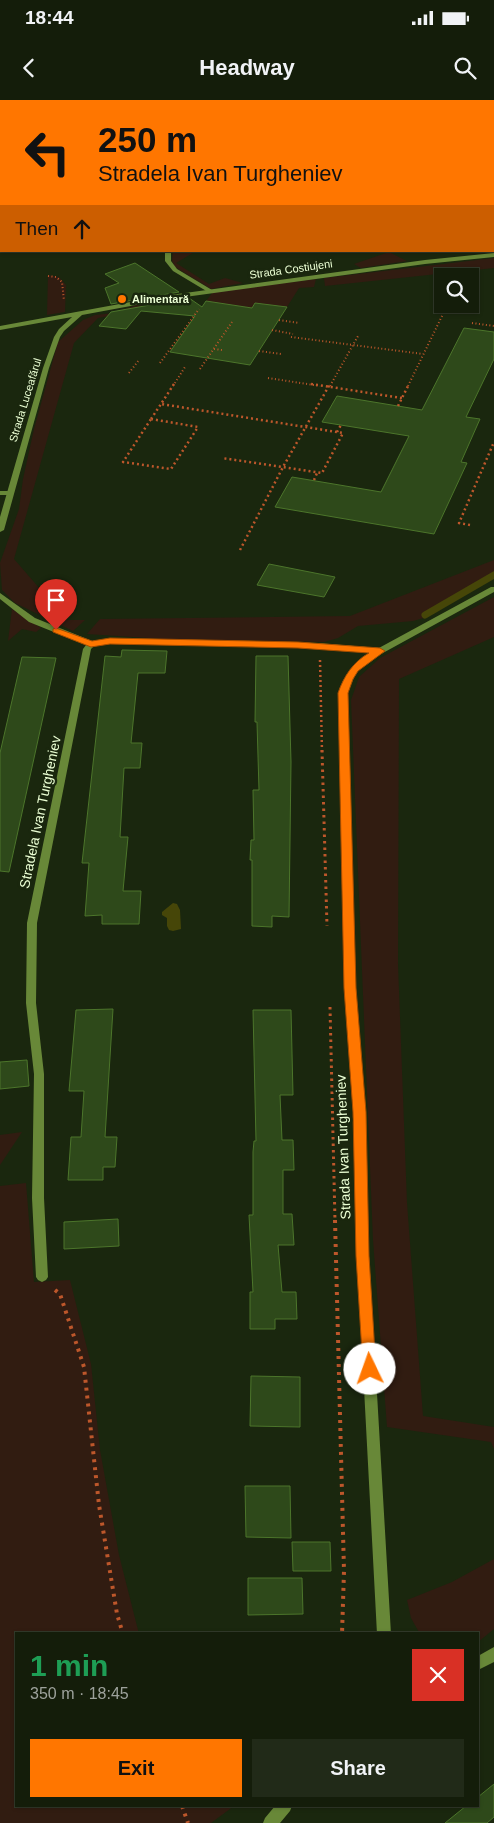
<!DOCTYPE html>
<html lang="en">
<head>
<meta charset="utf-8">
<style>
  body { margin:0; font-family:Arial,sans-serif; background:#212a18; color:#f1f3f6; height:100vh; display:flex; flex-direction:column; font-size:19px; white-space:nowrap }
  * { box-sizing:border-box; margin:0 }
  p { font-size:16px; color:#9da29c }
  .icon { flex:none; width:28px; height:28px; fill:none; stroke:currentColor; stroke-width:2; stroke-linecap:round; stroke-linejoin:round }
  .map { position:relative; flex:1; overflow:hidden }
  .side { position:absolute; left:15px; top:1532px; width:464px; height:175px; display:flex; flex-direction:column; background:#141d0a; border-radius:0px; box-shadow:0 1px 4px #0004,0 0 0 1px #333b2b }
  .side>* { flex:none }
  .hud { position:absolute; left:0px; top:0px; width:495px; height:152px; box-shadow:0 1px 4px #0004,0 0 0 1px #333b2b; background:#ff7600; color:#111; overflow:hidden }
  .tools { position:absolute; left:434px; top:168px; display:grid; gap:10px }
  .tools a { display:grid; place-items:center; width:45px; height:45px; border-radius:0px; background:#141d0a; box-shadow:0 1px 4px #0004,0 0 0 1px #333b2b; font-size:25px }
  .pin { position:absolute; display:grid; place-items:center; width:42px; height:42px; color:#fff; margin:-51px -21px; border-radius:50% 50% 50% 0; rotate:-45deg; box-shadow:0 0 5px #0007 }
  .pin .icon { rotate:45deg }
  .me { position:absolute; width:55px; margin:-28px; rotate:357deg; stroke-linejoin:round; filter:drop-shadow(0 0 4px #0008) }
  .turn { display:flex; align-items:center; gap:18px; height:105px; padding:0 15px; font-size:22px }
  .turn .icon { width:65px; height:65px; stroke-width:2.5 }
  .turn b { display:block; font-size:35px; line-height:42px }
  .then { display:flex; align-items:center; height:48px; padding:0 15px; background:#0003; gap:10px; font-size:19px }
  .round { display:grid; place-items:center; flex:none; width:52px; height:52px; border-radius:0px; background:#212a18 }
  .overview { display:flex; align-items:center; justify-content:space-between; height:85px; padding:0 15px }
  h1 { font-size:30px; font-weight:800; line-height:38px; color:#1e9e55 }
  .primary-button { display:flex; gap:10px; margin-top:auto; padding:10px 15px }
  .primary-button a { flex:1; height:58px; border-radius:0px; background:#ff7600; color:#111; font-size:20px; font-weight:800; line-height:58px; text-align:center }
  .primary-button a+a { background:#212a18; color:#f1f3f6 }
  .status { display:flex; justify-content:space-between; align-items:center; height:35px; padding:0 25px; background:#141d0a; direction:ltr }
  .status svg { height:14px; fill:currentColor }
  header { display:flex; justify-content:space-between; align-items:center; height:65px; padding:0 15px; background:#141d0a; font-size:22px; font-weight:800 }
  .map>svg:first-child { display:block }
  .green { fill:#311c11 }
  .water { fill:#464608 }
  .lines { fill:none; stroke-linecap:round; stroke-linejoin:round }
  .stream { stroke:#464608; stroke-width:7 }
  .building { fill:#2e491a; stroke:#4c752b }
  .path-far3 { stroke:#bd572b; stroke-width:2; stroke-dasharray:1 2.5; stroke-linecap:butt }
  .path-far2 { stroke:#bd572b; stroke-width:2.5; stroke-dasharray:2 3; stroke-linecap:butt }
  .path-far1 { stroke:#bd572b; stroke-width:3; stroke-dasharray:2.5 4; stroke-linecap:butt }
  .path { stroke:#bd572b; stroke-width:4; stroke-dasharray:3 5; stroke-linecap:butt }
  .service { fill:#688838; fill-rule:evenodd }
  .minor { fill:#688838; fill-rule:evenodd }
  .tertiary { fill:#688838; fill-rule:evenodd }
  .route { fill:#ff7600; stroke:#a64d00 }
  .poi-dot { fill:#ff7600; stroke:#1a270e; stroke-width:2 }
  .labels { text-anchor:middle; dominant-baseline:central; stroke-width:5; stroke-linejoin:round; paint-order:stroke }
  .far-street-label { font-size:11px; fill:#ebffd4; stroke:#1a270e }
  .far-poi-label { font-size:11px; font-weight:bold; fill:#ebffd4; stroke:#1a270e; text-anchor:start }
  .street-label { font-size:14px; fill:#ebffd4; stroke:#1a270e }
</style>
</head>
<body>
<div class="status"><b>18:44</b><svg viewBox="0 0 49 12"><path d="M0 12V9h3v3zM5 12V6h3v6zM10 12V3h3v9zM15 12V0h3v12zM26 1h20v11H26zM47 4h2v5h-2z"/></svg></div>
<header><svg class="icon" aria-label="back" viewBox="0 0 24 24"><path d="M15 5l-7 7 7 7"/></svg>Headway<svg class="icon" aria-label="search" viewBox="0 0 24 24"><circle cx="10" cy="10" r="6"/><path d="M15 15l6 6"/></svg></header>
<div class="map">
<svg width="494" height="1723" viewBox="0 0 494 1723">
  <rect width="100%" height="100%" fill="#1a270e"/>
  <path class="green" d="M173,151H196L176,163L209,184L225,178L243,183L211,189L175,167L172,161Z
    M389,152L407,161L361,168L354,164Z
    M494,158V168L325,186L324,178Z
    M48,175L59,177L66,185L65,212L47,215Z
    M316,179L314,187L299,188L287,207L255,203L252,208L206,201L213,192Z
    M139,204H145L132,212L98,218L74,243L14,459L67,520H85L73,531L15,503L2,490L0,463L19,409L23,379L34,329L58,242L83,220L95,215L114,213Z
    M494,460V478L427,517L413,521L358,526L338,538L324,542L163,539L87,534L100,519L350,516Z
    M494,497V537L399,579L398,864L407,1103L423,1316L494,1327V1349L491,1342L387,1327L373,1140L351,600L359,577L380,558Z
    M12,509L41,528L36,532L22,529L8,541Z
    M22,1032L0,1065V1035Z
    M26,1083L34,1182L70,1180L91,1264L100,1350L119,1455L139,1534H16V1706H234L211,1723H0V1086Z
    M494,1459V1529L478,1542V1534H420L411,1518L407,1500L452,1482Z"/>
  <path class="water" d="M173,803L177,804L180,810L181,829L173,831L169,830L167,826V818L162,815V812Z"/>
  <g class="lines">
    <path class="stream" d="M425,515L494,475"/>
  </g>
  <path class="building" d="M135,163L179,192L111,204L105,188L119,183L105,174Z
    M189,198L202,207L206,201L252,208L255,203L287,207L250,265L170,252L195,216L141,211L126,229L99,226L111,212Z
    M464,228L494,232V259L466,317L480,319L461,362L467,363L434,434L275,407L292,377L381,392L409,336L322,322L337,296L422,310Z
    M269,464L335,477L324,497L257,485Z
    M122,550L167,551L165,573H138L131,643H142L140,668H124L120,737H128L123,791H141L139,824H102V815L85,816L89,763H82L105,556L121,557Z
    M256,556H288L291,662L289,817L272,816V827L252,826V760H250L251,740H254L253,690H259L257,622H255Z
    M22,557L56,558L9,772L0,771V653Z
    M113,909L105,1037H117L115,1067H103V1080H68L71,1037H81L84,991H69L76,910Z
    M253,910H291L293,995H280L282,1040H293L294,1070H283V1114H292L294,1145H278L282,1192H296L297,1219H275V1229H250V1192H253L249,1115H253V1052L254,1041H256Z
    M27,960L29,986L0,989V962Z
    M118,1119L119,1146L64,1149V1122Z
    M251,1276L300,1277V1327L250,1326Z
    M245,1386H290L291,1438L246,1437Z
    M292,1442H330L331,1471H293Z
    M248,1478H302L303,1514L248,1515Z
    M494,1684V1717L487,1723H445L466,1706H478V1697Z"/>
  <g class="lines">
    <path class="path-far3" d="M48,176L56,177L62,182L64,201
      M279,220L299,223
      M472,223L494,226
      M272,230L293,234
      M291,237L423,254
      M214,249L222,250
      M259,251L281,254
      M160,263L199,209
      M200,269L232,222
      M129,273L139,260
      M268,278L320,286
      M173,286L185,267
      M330,286L358,236
      M408,286L443,214"/>
    <path class="path-far2" d="M174,284L161,304L343,333L322,373L222,358
      M311,284L402,298
      M398,306L409,284
      M151,319L198,327L171,369L123,362Z
      M151,319L161,304
      M337,332L341,325
      M314,380L317,373
      M470,425L459,423L494,342
      M240,450L283,367L330,284
      M320,560L322,652"/>
    <path class="path-far1" d="M322,650L327,826
      M330,907L335,1121"/>
    <path class="path" d="M335,1120L344,1471L342,1534
      M55,1190L60,1194L84,1267L99,1405L117,1514L123,1534
      M182,1706L188,1723"/>
    <path class="service" d="M165,151H171V161L177,169L212,190V192H208L173,171L165,161Z
      M0,391H9L13,393L9,395H0Z"/>
    <path class="minor" d="M494,153V157L425,164L163,200L82,215L64,231L60,237L49,268L4,430L0,432V417L43,268L54,237L59,229L72,217L0,230V226L163,196L425,160Z
      M0,493L35,518L92,541L110,539L317,543L380,548L384,551L380,554L317,547L110,543L94,546L91,549L37,823L36,903L44,974V1098L48,1177L46,1180L42,1182L38,1180L36,1177L32,1098L34,974L26,903L27,823L83,549L86,545L29,522L0,499Z
      M494,1547V1562L478,1570V1556Z"/>
    <path class="tertiary" d="M491,487H494V492L372,559L357,571L347,593L355,888L364,1012L369,1156L391,1534H377L357,1156L354,1012L345,888L339,593C345,574 351,568 366,555Z
      M275,1706H292L290,1711L280,1723H263L265,1718Z"/>
  </g>
  <path class="route" d="M56,528L92,541L110,538L298,542L380,548L385,551L358,571L353,579L348,593L356,888L366,1012L369,1156L376,1269L374,1273L370,1275L365,1273L363,1269L356,1156L353,1012L344,888L338,593C344,576 353,562 369,553L298,548L110,544L91,547L53,532V529Z"/>
  <circle class="poi-dot" cx="122" cy="199" r="5"/>
  <g class="labels">
    <g class="far-street-label">
      <text transform="translate(291 169) rotate(-8)">Strada Costiujeni</text>
      <text transform="translate(25 300) rotate(-73)">Strada Luceafărul</text>
    </g>
    <g class="far-poi-label">
      <text x="132" y="199">Alimentară</text>
    </g>
    <g class="street-label">
      <text transform="translate(40 712) rotate(-78)">Stradela Ivan Turgheniev</text>
      <text transform="translate(343 1047) rotate(-92)">Strada Ivan Turgheniev</text>
    </g>
  </g>
</svg>
<div class="tools">
<a><svg class="icon" aria-label="search" viewBox="0 0 24 24"><circle cx="10" cy="10" r="6"/><path d="M15 15l6 6"/></svg></a>
</div>
<div class="pin" style="left:56px;top:530px;background:#d93025"><svg class="icon" aria-label="arrive" viewBox="0 0 24 24"><path d="M6 21V4h12l-3 4 3 4H6"/></svg></div>
<svg class="me" style="left:370px;top:1269px" viewBox="-20 -20 40 40"><circle r="19" fill="#fff"/><path d="M0-13L10 11 0 6-10 11z" fill="#ff7600"/></svg>
<div class="hud">
<div class="turn"><svg class="icon" aria-label="left" viewBox="0 0 24 24"><path d="M17 20v-9H6M10 6l-5 5 5 5"/></svg><div><b>250 m</b>Stradela Ivan Turgheniev</div></div>
<div class="then">Then<svg class="icon" aria-label="ahead" viewBox="0 0 24 24"><path d="M12 20V5M6 11l6-6 6 6"/></svg></div>
</div>
<section class="side">
<div class="overview"><div><h1>1 min</h1><p>350 m · 18:45</p></div><a class="round" style="background:#d93025;color:#fff"><svg class="icon" aria-label="close" viewBox="0 0 24 24"><path d="M6 6l12 12M18 6L6 18"/></svg></a></div>
<div class="primary-button"><a>Exit</a><a>Share</a></div>
</section>
</div>
</body>
</html>
